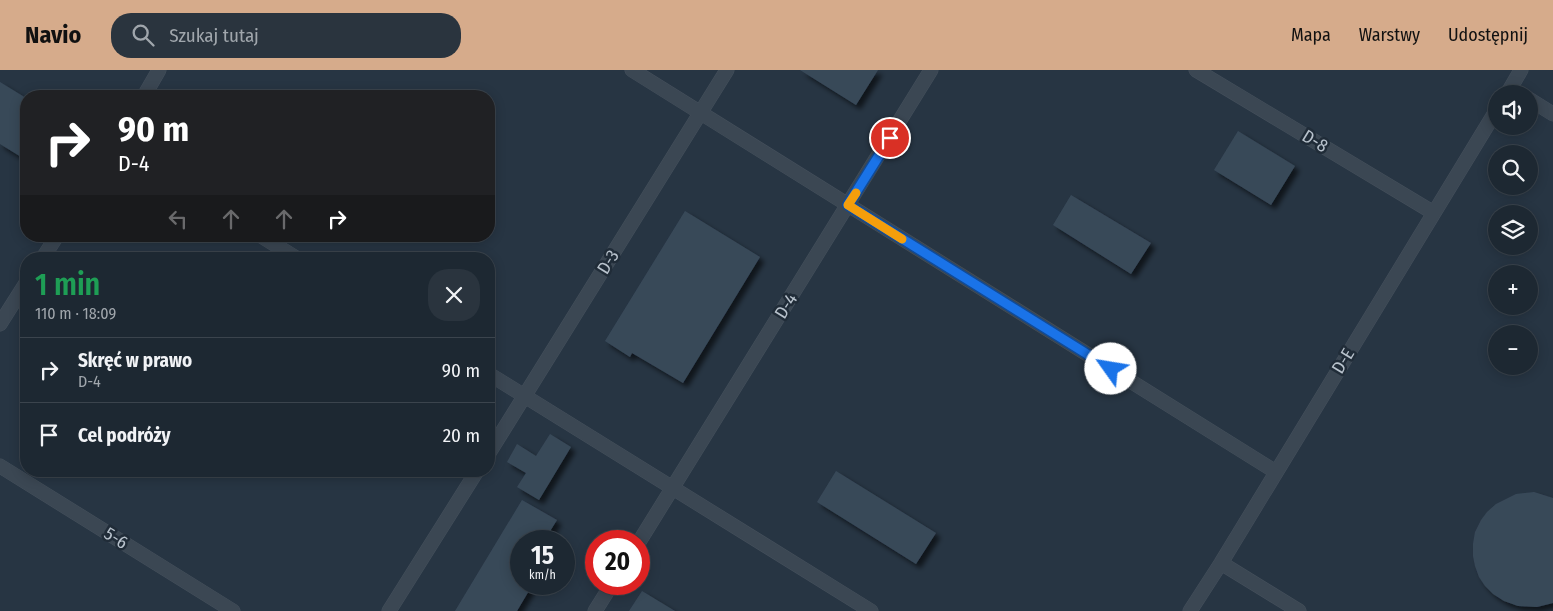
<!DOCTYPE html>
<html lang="pl">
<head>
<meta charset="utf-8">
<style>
  body { margin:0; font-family:"Fira Sans Condensed",sans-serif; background:#2a343e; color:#f1f3f6; height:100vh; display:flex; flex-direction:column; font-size:19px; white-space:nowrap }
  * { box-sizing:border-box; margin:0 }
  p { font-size:16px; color:#a0a6ac }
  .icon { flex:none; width:28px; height:28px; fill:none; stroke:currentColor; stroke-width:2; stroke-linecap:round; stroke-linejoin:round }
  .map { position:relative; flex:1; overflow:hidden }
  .panel { position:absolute; left:20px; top:182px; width:475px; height:225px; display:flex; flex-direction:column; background:#1d2832; border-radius:20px; box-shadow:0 2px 12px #0003,0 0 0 1px #3b444d }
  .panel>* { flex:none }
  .top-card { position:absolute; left:20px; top:20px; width:475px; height:152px; border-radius:20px; box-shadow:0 2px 12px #0003,0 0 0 1px #3b444d; background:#202124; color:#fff; overflow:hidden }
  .controls { position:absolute; left:1488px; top:15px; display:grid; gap:10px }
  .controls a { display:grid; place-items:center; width:50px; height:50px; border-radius:50%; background:#1d2832; box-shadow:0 2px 12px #0003,0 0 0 1px #3b444d; font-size:25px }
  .speed { position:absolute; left:510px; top:460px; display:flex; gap:10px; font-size:25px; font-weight:700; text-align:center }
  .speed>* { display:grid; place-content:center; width:65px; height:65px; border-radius:50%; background:#1d2832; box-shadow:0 2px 12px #0003,0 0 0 1px #3b444d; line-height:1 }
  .speed small { font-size:12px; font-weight:400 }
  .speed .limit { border:8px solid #d22; background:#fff; color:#111 }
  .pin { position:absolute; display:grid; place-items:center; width:42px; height:42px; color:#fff; margin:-21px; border:2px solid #fff; border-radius:50%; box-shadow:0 1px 5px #0007 }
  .me { position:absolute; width:55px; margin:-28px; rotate:302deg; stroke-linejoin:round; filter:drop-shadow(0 0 4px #0008) }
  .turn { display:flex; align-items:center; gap:18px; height:105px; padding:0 15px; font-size:22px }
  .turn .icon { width:65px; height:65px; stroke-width:2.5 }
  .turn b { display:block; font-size:35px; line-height:42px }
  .lanes { display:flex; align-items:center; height:48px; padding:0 15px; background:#0003; justify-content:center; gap:25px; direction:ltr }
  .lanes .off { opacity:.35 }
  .round { display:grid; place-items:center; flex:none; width:52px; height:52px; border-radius:20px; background:#2a343e }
  .headline { display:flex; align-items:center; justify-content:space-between; height:85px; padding:0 15px }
  h1 { font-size:30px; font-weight:600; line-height:38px; color:#1e9e55 }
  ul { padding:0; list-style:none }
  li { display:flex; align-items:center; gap:15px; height:65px; padding:0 15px; border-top:1px solid #3b444d }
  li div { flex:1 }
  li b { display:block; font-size:19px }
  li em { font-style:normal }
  header { display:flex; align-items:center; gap:30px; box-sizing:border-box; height:70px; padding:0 25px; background:#d6ab8b; color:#111 }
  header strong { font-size:24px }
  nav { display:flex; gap:28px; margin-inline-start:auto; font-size:18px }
  .search { width:350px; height:45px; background:#2a343e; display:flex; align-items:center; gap:12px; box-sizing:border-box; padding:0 18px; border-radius:20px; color:#a0a6ac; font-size:19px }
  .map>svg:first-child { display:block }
  .building { fill:#394959; filter:url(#shadow) }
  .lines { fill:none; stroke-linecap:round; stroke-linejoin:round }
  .lane-casing { stroke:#45505c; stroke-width:15 }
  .lane { stroke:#3b4753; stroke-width:14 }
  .route-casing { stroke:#114b97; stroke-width:12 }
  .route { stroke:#1a73e8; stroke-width:9 }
  .slow { stroke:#f59e0b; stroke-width:9 }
  .labels { text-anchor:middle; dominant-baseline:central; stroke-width:5; stroke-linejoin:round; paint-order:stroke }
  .street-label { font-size:18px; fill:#b8c2cc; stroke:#202c38 }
</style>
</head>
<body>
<header>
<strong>Navio</strong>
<div class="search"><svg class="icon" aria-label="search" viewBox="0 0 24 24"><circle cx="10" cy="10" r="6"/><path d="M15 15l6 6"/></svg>Szukaj tutaj</div>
<nav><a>Mapa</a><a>Warstwy</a><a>Udostępnij</a></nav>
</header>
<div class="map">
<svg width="1553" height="541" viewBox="0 0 1553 541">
  <defs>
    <filter id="shadow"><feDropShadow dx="4.5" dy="4.5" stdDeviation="2.5" flood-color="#0009"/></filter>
  </defs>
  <rect width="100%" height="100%" fill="#273543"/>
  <path class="building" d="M800,0H878L856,35Z
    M0,12L26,28V90L0,74Z
    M1238,61L1295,96L1271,135L1214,100Z
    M1071,125L1151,173L1131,204L1053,155Z
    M685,141L760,187L683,313L632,283L630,287L605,271Z
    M550,364L571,377L539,430L517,417L526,403L507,392L517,374L536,386Z
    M836,401L936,463L916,494L817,432Z
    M1534,422L1553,428V533L1537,537L1518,536L1504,531L1493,524L1485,516L1479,507L1475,496L1473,486V474L1475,462L1481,450L1487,442L1496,434L1516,424Z
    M522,430L557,450L544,471H521V514H533L517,541H455Z
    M642,521L675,541H629Z"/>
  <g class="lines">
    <defs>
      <path id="lane" d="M632,0L1276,402
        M1196,0L1434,143
        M1507,24L1521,0
        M144,26L159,0
        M1529,29L1553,44
        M261,166L298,189
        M42,189L57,166
        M0,254L26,213
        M489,304L871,541
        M489,383L727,0
        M0,396L233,541
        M639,472L931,0
        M1221,493L1299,541
        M389,541L477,401
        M595,541L612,514
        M1190,541L1221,493L1496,41"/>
    </defs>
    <use href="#lane" class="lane-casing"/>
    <use href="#lane" class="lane"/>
  </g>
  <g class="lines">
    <defs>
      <path id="route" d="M890,68L848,135L1111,299"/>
    </defs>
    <use href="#route" class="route-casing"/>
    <use href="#route" class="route"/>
    <path class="slow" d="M856,123L848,135L902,169"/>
  </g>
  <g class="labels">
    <g class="street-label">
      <text transform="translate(1315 71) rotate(31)">D-8</text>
      <text transform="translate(608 192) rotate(-58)">D-3</text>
      <text transform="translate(786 236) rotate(-58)">D-4</text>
      <text transform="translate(1343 291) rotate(-59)">D-E</text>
      <text transform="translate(116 468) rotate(32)">5-6</text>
    </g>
  </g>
</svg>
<div class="controls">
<a><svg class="icon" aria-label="sound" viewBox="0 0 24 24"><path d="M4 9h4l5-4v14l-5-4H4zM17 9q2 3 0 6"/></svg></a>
<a><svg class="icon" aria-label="search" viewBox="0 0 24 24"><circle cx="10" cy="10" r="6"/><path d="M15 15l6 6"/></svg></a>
<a><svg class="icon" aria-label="layers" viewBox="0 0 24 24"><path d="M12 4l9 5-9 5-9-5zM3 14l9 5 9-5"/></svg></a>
<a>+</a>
<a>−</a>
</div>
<div class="speed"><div>15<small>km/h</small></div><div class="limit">20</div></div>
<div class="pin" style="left:890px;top:68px;background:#d93025"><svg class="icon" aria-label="arrive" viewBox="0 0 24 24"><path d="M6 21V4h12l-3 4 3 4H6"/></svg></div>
<svg class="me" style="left:1111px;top:299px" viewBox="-20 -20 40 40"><circle r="19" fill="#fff"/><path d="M0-13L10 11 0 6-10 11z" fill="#1a73e8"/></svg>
<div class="top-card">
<div class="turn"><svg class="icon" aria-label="right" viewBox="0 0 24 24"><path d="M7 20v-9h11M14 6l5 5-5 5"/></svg><div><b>90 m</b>D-4</div></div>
<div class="lanes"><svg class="icon off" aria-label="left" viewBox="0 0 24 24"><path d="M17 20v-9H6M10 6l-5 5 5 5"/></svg><svg class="icon off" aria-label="ahead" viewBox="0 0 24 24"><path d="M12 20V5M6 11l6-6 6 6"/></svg><svg class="icon off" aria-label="ahead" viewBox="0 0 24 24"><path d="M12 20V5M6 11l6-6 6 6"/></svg><svg class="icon" aria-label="right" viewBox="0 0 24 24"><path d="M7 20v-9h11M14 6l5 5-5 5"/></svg></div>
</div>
<section class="panel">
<div class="headline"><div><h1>1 min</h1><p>110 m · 18:09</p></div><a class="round"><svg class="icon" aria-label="close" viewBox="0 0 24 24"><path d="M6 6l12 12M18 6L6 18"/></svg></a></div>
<ul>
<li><svg class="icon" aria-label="right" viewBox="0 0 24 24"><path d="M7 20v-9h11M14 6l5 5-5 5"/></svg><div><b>Skręć w prawo</b><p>D-4</p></div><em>90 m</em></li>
<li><svg class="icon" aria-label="arrive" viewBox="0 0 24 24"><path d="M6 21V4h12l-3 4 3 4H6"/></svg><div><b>Cel podróży</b></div><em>20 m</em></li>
</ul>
</section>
</div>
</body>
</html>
